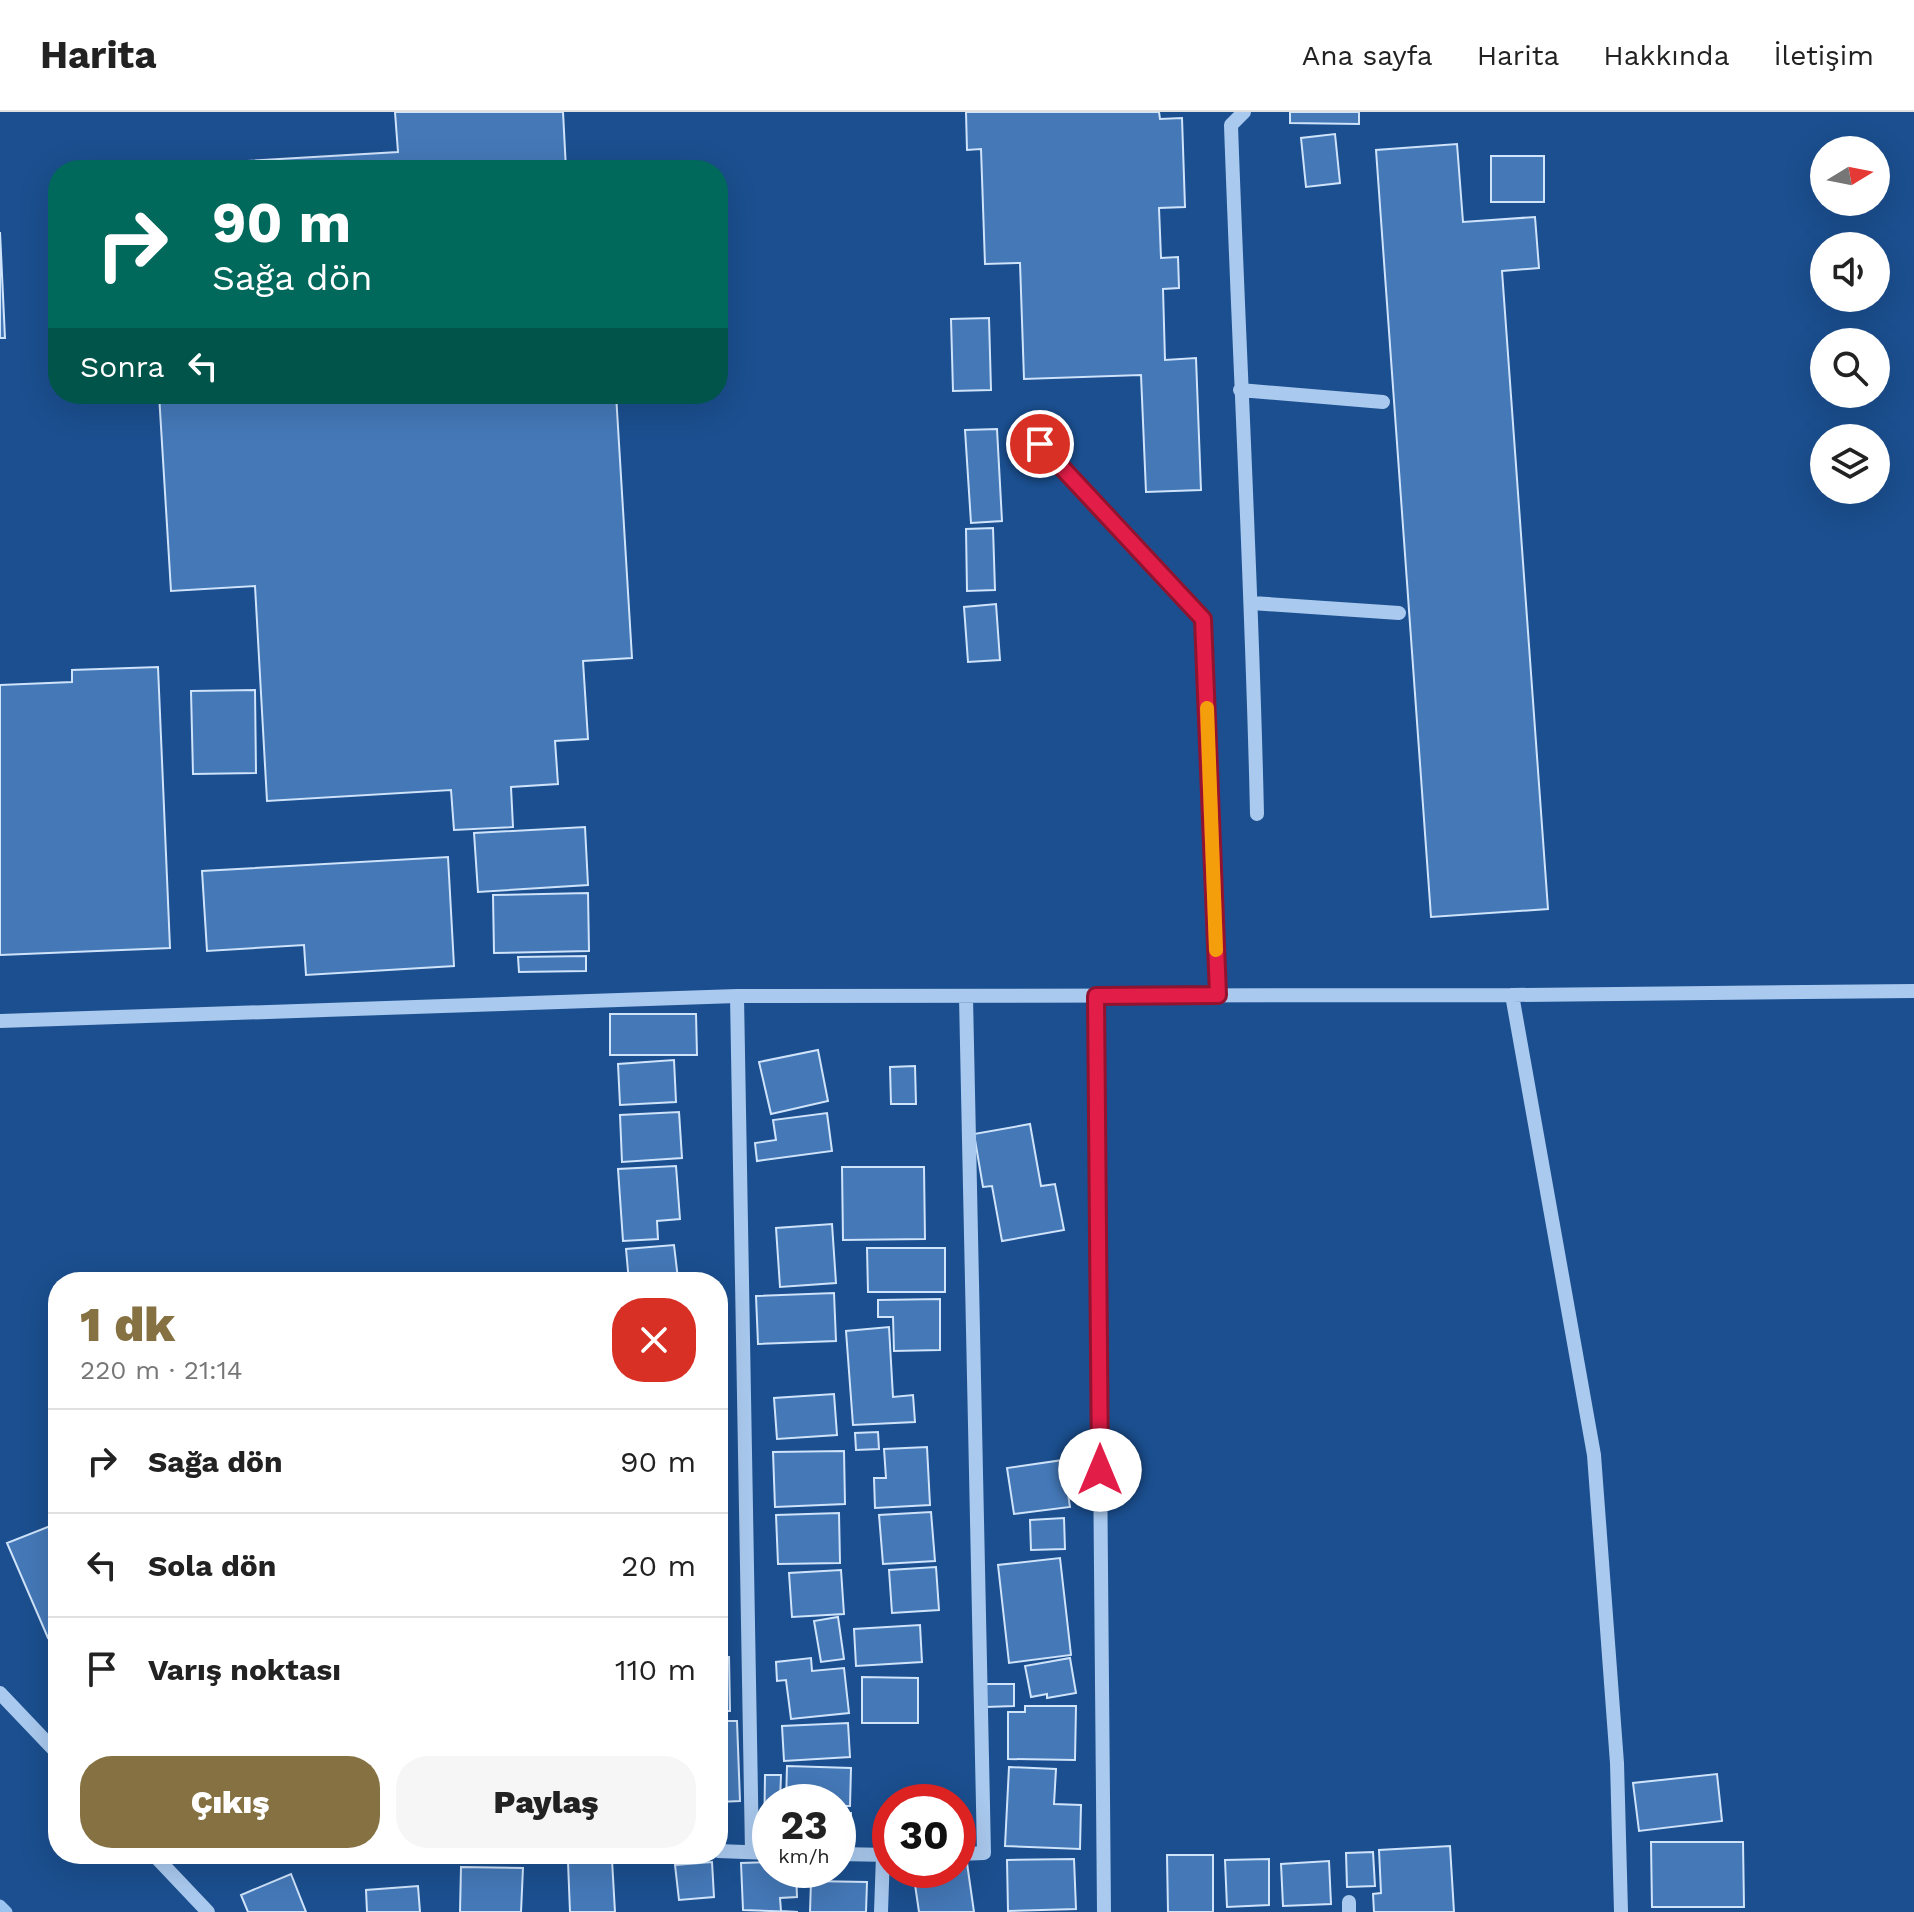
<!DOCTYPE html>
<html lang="tr">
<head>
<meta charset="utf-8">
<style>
  body { margin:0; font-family:"Work Sans",sans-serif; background:#f6f6f6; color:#222; height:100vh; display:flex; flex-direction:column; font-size:30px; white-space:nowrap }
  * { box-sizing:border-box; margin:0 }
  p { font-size:26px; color:#767676 }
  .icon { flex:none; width:44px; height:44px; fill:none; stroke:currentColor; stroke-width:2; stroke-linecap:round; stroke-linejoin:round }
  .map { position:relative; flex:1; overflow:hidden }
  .panel { position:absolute; left:48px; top:1160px; width:680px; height:592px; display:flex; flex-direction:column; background:#fff; border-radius:32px; box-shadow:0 8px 32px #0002 }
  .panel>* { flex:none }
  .banner { position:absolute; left:48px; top:48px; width:680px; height:244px; border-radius:32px; box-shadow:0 8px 32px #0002; background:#00695c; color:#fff; overflow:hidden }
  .needle { width:52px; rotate:80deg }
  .controls { position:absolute; left:1810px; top:24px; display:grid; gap:16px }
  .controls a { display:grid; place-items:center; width:80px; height:80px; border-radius:50%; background:#fff; box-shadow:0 8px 32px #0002; font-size:40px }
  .speed { position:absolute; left:752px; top:1672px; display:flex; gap:16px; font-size:40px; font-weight:700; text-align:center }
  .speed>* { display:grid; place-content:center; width:104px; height:104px; border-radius:50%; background:#fff; box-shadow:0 8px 32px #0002; line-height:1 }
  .speed small { font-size:20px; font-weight:400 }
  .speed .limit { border:12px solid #d22; background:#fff; color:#111 }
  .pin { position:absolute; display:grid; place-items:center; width:68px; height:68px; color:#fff; margin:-34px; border:4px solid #fff; border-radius:50%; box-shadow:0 2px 8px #0007 }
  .me { position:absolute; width:88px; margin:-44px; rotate:0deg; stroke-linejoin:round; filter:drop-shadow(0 0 6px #0008) }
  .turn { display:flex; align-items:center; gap:28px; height:168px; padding:0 32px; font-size:36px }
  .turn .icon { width:104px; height:104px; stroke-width:2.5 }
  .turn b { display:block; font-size:56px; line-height:68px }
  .then { display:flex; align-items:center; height:76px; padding:0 32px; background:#0003; gap:16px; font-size:30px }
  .round { display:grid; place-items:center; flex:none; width:84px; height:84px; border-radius:32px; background:#f6f6f6 }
  .overview { display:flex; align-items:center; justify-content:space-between; height:136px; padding:0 32px }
  h1 { font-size:48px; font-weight:800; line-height:60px; color:#857141 }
  .primary-button { display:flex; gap:16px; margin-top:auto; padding:16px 32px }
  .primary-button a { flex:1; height:92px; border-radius:32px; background:#857141; color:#fff; font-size:32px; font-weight:800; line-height:92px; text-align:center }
  .primary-button a+a { background:#f6f6f6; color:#222 }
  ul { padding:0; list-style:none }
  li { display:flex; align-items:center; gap:24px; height:104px; padding:0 32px; border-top:2px solid #e0e0e0 }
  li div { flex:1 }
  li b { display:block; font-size:30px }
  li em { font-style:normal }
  header { display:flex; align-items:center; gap:48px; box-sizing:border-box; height:112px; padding:0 40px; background:#fff; border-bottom:2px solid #e0e0e0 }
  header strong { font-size:38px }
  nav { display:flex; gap:44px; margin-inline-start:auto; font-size:28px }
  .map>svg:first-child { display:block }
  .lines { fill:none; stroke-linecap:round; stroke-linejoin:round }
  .stream { stroke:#9cc4f0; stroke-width:11 }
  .building { fill:#4478b7; stroke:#cfe3fa; stroke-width:2 }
  .minor { stroke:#a9c9ee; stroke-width:14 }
  .route-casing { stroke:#92132f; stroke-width:20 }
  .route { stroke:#e11d48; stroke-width:14 }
  .slow { stroke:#f59e0b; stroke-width:14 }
</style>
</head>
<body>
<header>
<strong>Harita</strong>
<nav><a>Ana sayfa</a><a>Harita</a><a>Hakkında</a><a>İletişim</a></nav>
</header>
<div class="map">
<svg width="1914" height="1800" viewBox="0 0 1914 1800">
  <rect width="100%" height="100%" fill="#1b4f8f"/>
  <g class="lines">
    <path class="stream" d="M0,1793L7,1800"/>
  </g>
  <path class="building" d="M395,0H563L566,57L602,55V58H145V55L398,40Z
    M966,0H1159L1160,7L1182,6L1185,95L1159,96L1161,146L1178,145L1179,176L1163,177L1165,248L1196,246L1201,378L1146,380L1141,263L1024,267L1020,151L985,152L981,37L967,38Z
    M1290,0H1359V12L1290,11Z
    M1335,22L1340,71L1306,75L1301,26Z
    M1457,32L1463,110L1535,105L1539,156L1502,159L1548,797L1431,805L1376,38Z
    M1491,44H1544V90H1491Z
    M0,120L5,226H0Z
    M989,206L991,278L953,279L951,207Z
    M159,282H616L632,546L583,549L588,627L555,629L558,672L511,675L513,715L454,718L451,678L267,689L255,474L171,479Z
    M997,317L1002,409L971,411L965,318Z
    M993,416L995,478L967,479L966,417Z
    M996,492L1000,548L968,550L964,495Z
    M158,555L170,836L0,843V573L72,570V558Z
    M255,578L256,661L193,662L191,579Z
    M585,715L588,773L478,780L474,721Z
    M448,745L454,854L306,863L304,833L207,839L202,759Z
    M588,781L589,839L494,841L493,783Z
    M586,844V859L519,860L518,845Z
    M610,902H696L697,943H610Z
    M818,938L828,989L771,1002L759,950Z
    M674,948L676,990L620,993L618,952Z
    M915,954L916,992H891L890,955Z
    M679,1000L682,1046L622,1050L620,1003Z
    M827,1001L832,1039L757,1049L755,1031L776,1028L773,1008Z
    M1030,1012L1041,1074L1055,1072L1064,1118L1002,1129L992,1074L983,1075L974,1022Z
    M676,1054L680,1107L657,1109L658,1127L623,1129L618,1057Z
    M842,1055H924L925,1127L843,1128Z
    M832,1112L836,1171L780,1175L776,1116Z
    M674,1133L678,1167L629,1170L626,1137Z
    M867,1136H945V1180H868Z
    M834,1181L836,1229L758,1232L756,1184Z
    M940,1187V1238L894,1239L893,1205H878V1188Z
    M889,1215L893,1285L913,1283L915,1310L853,1313L846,1219Z
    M834,1282L837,1323L777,1327L774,1286Z
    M878,1320L879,1337L856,1338L855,1321Z
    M927,1335L930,1393L875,1396L874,1366H886L884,1337Z
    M844,1339L845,1392L775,1395L773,1340Z
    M1063,1348L1070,1395L1014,1402L1007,1356Z
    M931,1400L935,1449L883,1452L879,1403Z
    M839,1401L840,1451L778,1452L776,1403Z
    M1064,1406L1065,1437L1031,1438L1030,1408Z
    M58,1411V1522L48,1526L7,1431Z
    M718,1442H721L720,1503H718Z
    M1060,1446L1071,1543L1009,1551L998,1453Z
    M936,1455L939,1498L892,1501L889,1458Z
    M841,1458L844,1502L792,1505L789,1461Z
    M838,1505L844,1547L821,1550L814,1509Z
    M920,1513L922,1550L856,1554L854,1517Z
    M718,1545H729L730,1599H718Z
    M811,1546L812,1559L844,1556L849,1601L791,1607L786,1568L777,1569L776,1550Z
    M1070,1546L1076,1581L1047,1586V1582L1031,1585L1025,1554Z
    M862,1565L918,1566V1611H862Z
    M986,1572H1014V1594L986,1595Z
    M1025,1594H1076L1075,1648L1008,1647V1600H1025Z
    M718,1609H737L740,1689L718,1690Z
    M848,1611L850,1645L784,1649L782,1614Z
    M787,1654L851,1656L850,1694H838V1690H786Z
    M1009,1655L1056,1657L1054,1692L1081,1693L1080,1737L1005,1734Z
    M1717,1662L1722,1709L1639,1719L1633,1671Z
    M765,1663H781L780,1690H770V1730H764Z
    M838,1701H851V1732H838Z
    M1651,1730H1743L1744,1795H1652Z
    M1450,1734L1454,1800H1374L1373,1782L1381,1781L1379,1738Z
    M1373,1740L1375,1774L1347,1775L1346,1741Z
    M1167,1743H1213V1800H1168Z
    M1074,1747L1076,1797L1008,1799L1007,1748Z
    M1269,1747V1793L1227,1795L1225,1748Z
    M612,1748L615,1800H570L568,1750Z
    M1329,1749L1331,1792L1283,1794L1281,1752Z
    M712,1750L714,1785L679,1788L675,1753Z
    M770,1750V1758H796L797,1785L780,1786L781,1799L798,1800L743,1798L741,1751Z
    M967,1751L974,1800H919L913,1759L958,1758V1752Z
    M461,1755L523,1756L521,1800H460Z
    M291,1762L306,1800H248L241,1783Z
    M811,1769L867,1770L866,1800H810Z
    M418,1774L420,1800H367L366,1778Z"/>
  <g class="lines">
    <path class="minor" d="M1244,0L1231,13C1239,243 1252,472 1257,702
      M1240,278L1383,290
      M1040,332L1203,507L1218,883
      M1252,491L1399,501
      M1512,883L1594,1343L1617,1651L1621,1800
      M737,884L752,1740
      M1096,884L1104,1800
      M0,909L737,884L1512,883L1914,879
      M0,1581L58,1642
      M718,1739L770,1741
      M153,1742L208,1800
      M838,1742L890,1743
      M958,1742L984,1741L966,885
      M1349,1790V1800
      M881,1800L883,1743"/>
  </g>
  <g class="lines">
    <defs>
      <path id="route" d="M1040,332L1203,507L1218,883L1096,884L1100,1358"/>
    </defs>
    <use href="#route" class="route-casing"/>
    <use href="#route" class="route"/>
    <path class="slow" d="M1207,596L1216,838"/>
  </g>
</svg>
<div class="controls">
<a><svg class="needle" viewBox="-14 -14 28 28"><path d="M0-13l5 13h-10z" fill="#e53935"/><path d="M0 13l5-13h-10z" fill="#767676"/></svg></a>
<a><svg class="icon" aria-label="sound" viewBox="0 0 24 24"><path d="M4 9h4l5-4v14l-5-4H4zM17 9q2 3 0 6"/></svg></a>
<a><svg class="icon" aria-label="search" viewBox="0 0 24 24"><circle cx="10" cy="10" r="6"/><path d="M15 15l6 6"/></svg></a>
<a><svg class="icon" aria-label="layers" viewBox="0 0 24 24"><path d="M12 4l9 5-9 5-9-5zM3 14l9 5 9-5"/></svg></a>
</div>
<div class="speed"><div>23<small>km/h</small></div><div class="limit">30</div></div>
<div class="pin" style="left:1040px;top:332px;background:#d93025"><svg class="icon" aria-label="arrive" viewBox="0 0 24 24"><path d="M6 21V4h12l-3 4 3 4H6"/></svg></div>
<svg class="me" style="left:1100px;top:1358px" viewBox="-20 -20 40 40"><circle r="19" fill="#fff"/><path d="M0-13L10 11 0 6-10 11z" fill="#e11d48"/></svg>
<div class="banner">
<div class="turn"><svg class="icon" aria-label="right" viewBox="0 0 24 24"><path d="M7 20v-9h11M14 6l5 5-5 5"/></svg><div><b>90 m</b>Sağa dön</div></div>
<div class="then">Sonra<svg class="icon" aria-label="left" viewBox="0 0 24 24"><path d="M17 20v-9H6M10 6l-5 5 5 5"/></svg></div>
</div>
<section class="panel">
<div class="overview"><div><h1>1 dk</h1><p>220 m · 21:14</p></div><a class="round" style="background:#d93025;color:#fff"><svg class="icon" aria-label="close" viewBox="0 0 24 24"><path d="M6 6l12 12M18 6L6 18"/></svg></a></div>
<ul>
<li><svg class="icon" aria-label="right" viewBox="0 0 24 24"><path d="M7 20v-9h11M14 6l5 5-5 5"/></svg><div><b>Sağa dön</b></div><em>90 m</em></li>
<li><svg class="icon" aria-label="left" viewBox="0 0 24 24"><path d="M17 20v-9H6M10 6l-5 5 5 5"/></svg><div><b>Sola dön</b></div><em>20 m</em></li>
<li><svg class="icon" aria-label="arrive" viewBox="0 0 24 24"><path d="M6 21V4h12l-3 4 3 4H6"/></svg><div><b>Varış noktası</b></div><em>110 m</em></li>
</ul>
<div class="primary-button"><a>Çıkış</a><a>Paylaş</a></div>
</section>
</div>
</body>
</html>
